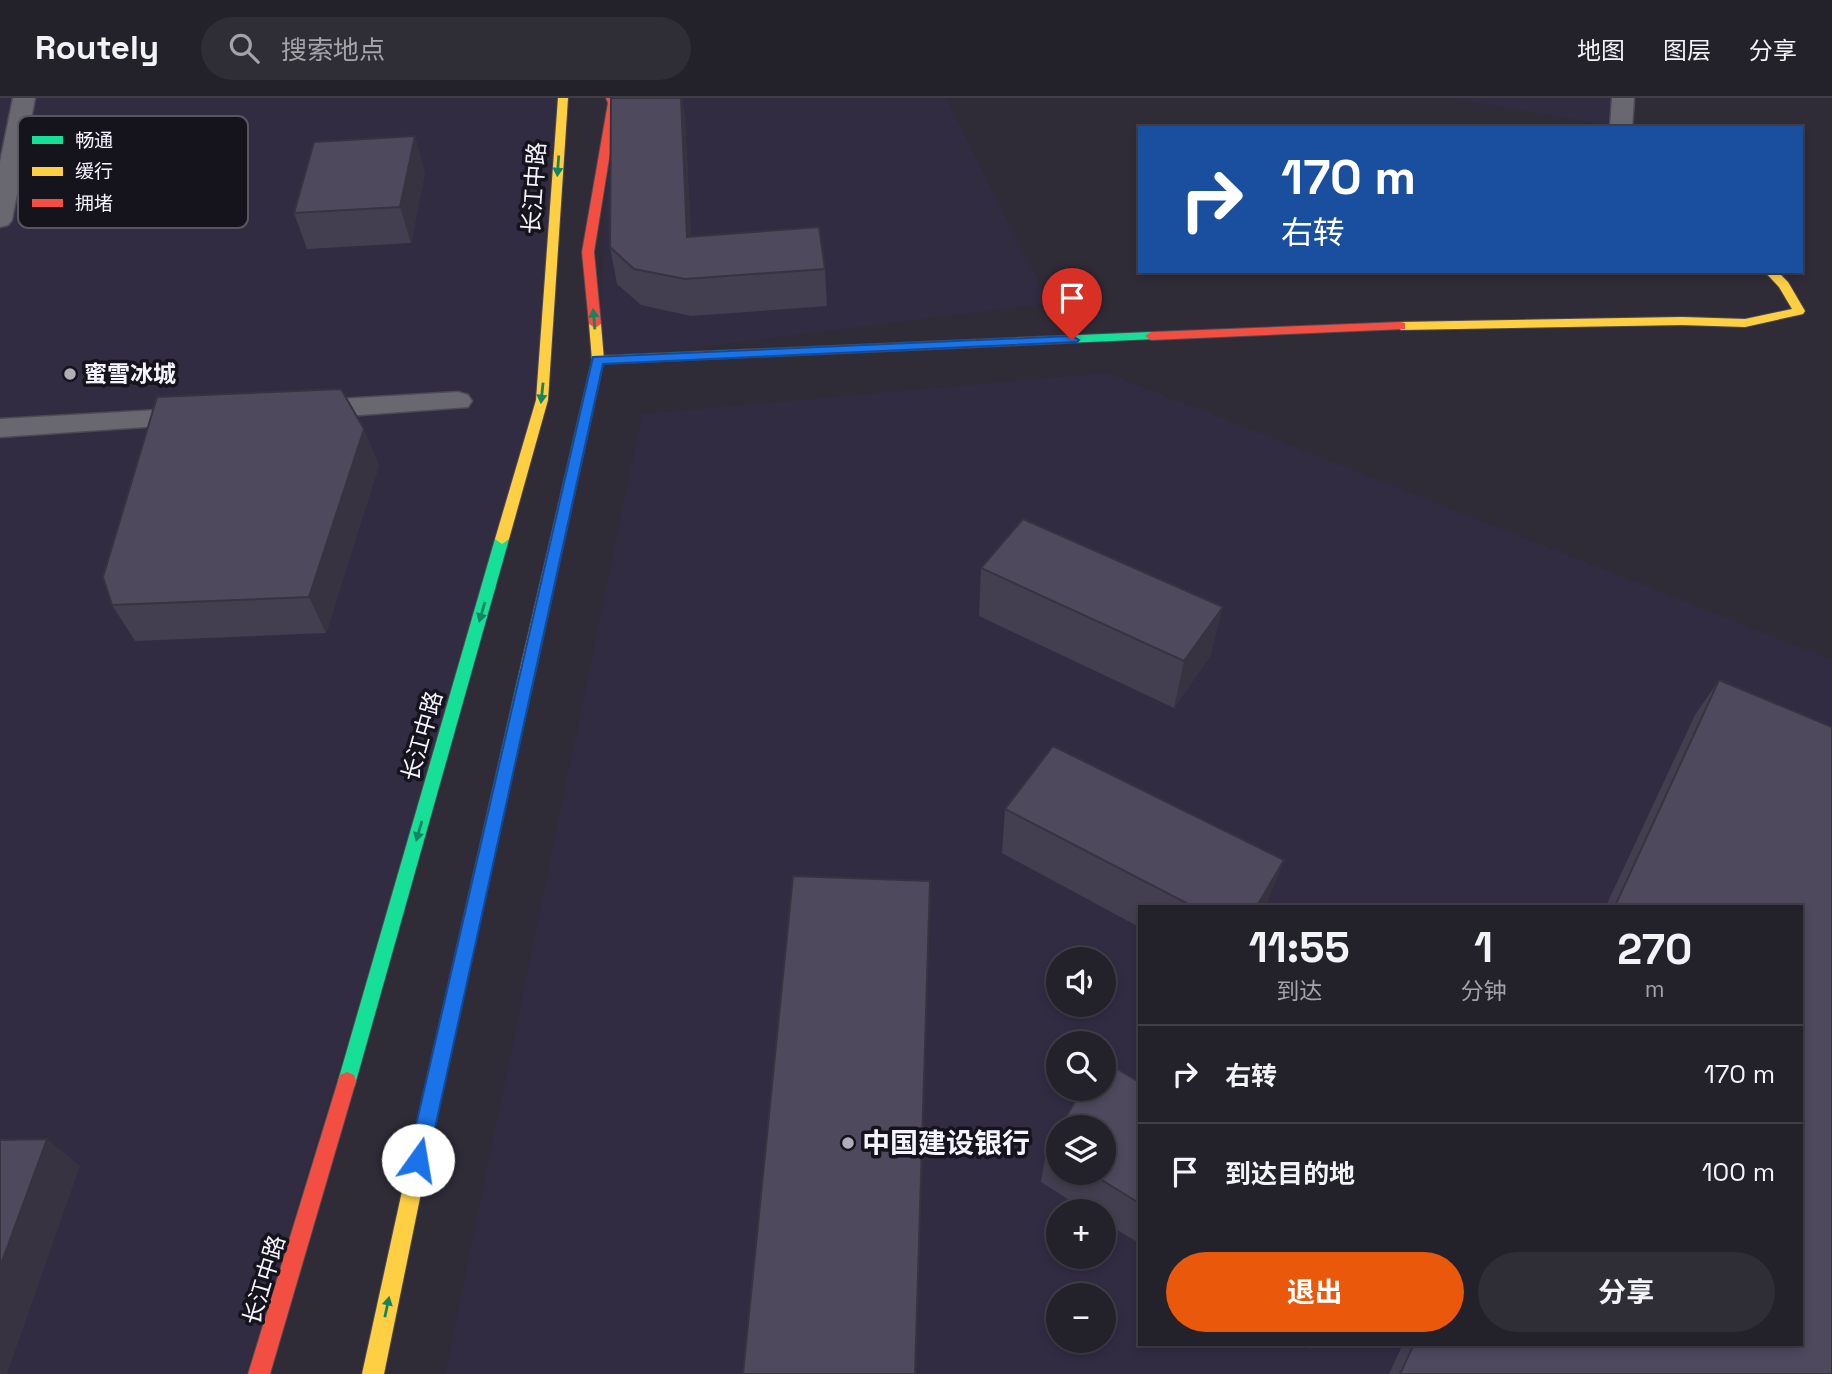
<!DOCTYPE html>
<html lang="zh">
<head>
<meta charset="utf-8">
<style>
  body { margin:0; font-family:"Space Grotesk","Noto Sans SC",sans-serif; background:#2f2e36; color:#f1f3f6; height:100vh; display:flex; flex-direction:column; font-size:26px; white-space:nowrap }
  * { box-sizing:border-box; margin:0 }
  p { font-size:23px; color:#a3a3a8 }
  .icon { flex:none; width:38px; height:38px; fill:none; stroke:currentColor; stroke-width:2; stroke-linecap:round; stroke-linejoin:round }
  .map { position:relative; flex:1; overflow:hidden }
  .sheet { position:absolute; left:1138px; top:807px; width:665px; height:441px; display:flex; flex-direction:column; background:#23212a; border-radius:0px; box-shadow:0 4px 10px #0003,0 0 0 2px #403e47 }
  .sheet>* { flex:none }
  .banner { position:absolute; left:1138px; top:28px; width:665px; height:147px; border-radius:0px; box-shadow:0 4px 10px #0003,0 0 0 2px #403e47; background:#1a4fa0; color:#fff; overflow:hidden }
  .buttons { position:absolute; left:1046px; top:849px; display:grid; gap:14px }
  .buttons a { display:grid; place-items:center; width:70px; height:70px; border-radius:50%; background:#23212a; box-shadow:0 4px 10px #0003,0 0 0 2px #403e47; font-size:35px }
  .pin { position:absolute; display:grid; place-items:center; width:60px; height:60px; color:#fff; margin:-72px -30px; border-radius:50% 50% 50% 0; rotate:-45deg; box-shadow:0 0 7px #0007 }
  .pin .icon { rotate:45deg }
  .me { position:absolute; width:77px; margin:-38px; rotate:13deg; stroke-linejoin:round; filter:drop-shadow(0 0 5px #0008) }
  .turn { display:flex; align-items:center; gap:24px; height:147px; padding:0 28px; font-size:32px }
  .turn .icon { width:91px; height:91px; stroke-width:2.5 }
  .turn b { display:block; font-size:49px; line-height:60px }
  .eta { display:flex; justify-content:space-evenly; align-items:center; height:119px; text-align:center }
  .eta b { font-size:42px; font-weight:700; line-height:49px }
  .primary-button { display:flex; gap:14px; margin-top:auto; padding:14px 28px }
  .primary-button a { flex:1; height:80px; border-radius:42px; background:#ea580c; color:#fff; font-size:28px; font-weight:700; line-height:80px; text-align:center }
  .primary-button a+a { background:#2f2e36; color:#f1f3f6 }
  ul { padding:0; list-style:none }
  li { display:flex; align-items:center; gap:21px; height:98px; padding:0 28px; border-top:2px solid #403e47 }
  li div { flex:1 }
  li b { display:block; font-size:26px }
  li em { font-style:normal }
  header { display:flex; align-items:center; gap:42px; box-sizing:border-box; height:98px; padding:0 35px; background:#23212a; border-bottom:2px solid #403e47 }
  header strong { font-size:33px }
  nav { display:flex; gap:38px; margin-inline-start:auto; font-size:24px }
  .search { width:490px; height:63px; background:#2f2e36; display:flex; align-items:center; gap:18px; box-sizing:border-box; padding:0 24px; border-radius:38px; color:#a3a3a8; font-size:26px }
  .map>svg:first-child { display:block }
  .built { fill:#322c43; fill-rule:evenodd }
  .lines { fill:none; stroke-linecap:round; stroke-linejoin:round }
  .street-casing { stroke:#4c4a53; stroke-width:3 }
  .fast-casing { stroke:#4c4a53; stroke-width:2 }
  .slow-casing { stroke:#4c4a53; stroke-width:2 }
  .jam-casing { stroke:#4c4a53; stroke-width:2 }
  .street { fill:#696770; fill-rule:evenodd }
  .fast { fill:#16e098; fill-rule:evenodd }
  .slow { fill:#ffcf43; fill-rule:evenodd }
  .jam { fill:#f24e42; fill-rule:evenodd }
  .wall { fill:#433f50 }
  .shaded-wall { fill:#373341 }
  .building { fill:#4e495d; stroke:#373341; stroke-width:2 }
  .oneway { fill:#168460 }
  .route { fill:#1a73e8; stroke:#114b97; stroke-width:2 }
  .poi-dot { fill:#b0adb8; stroke:#15131b; stroke-width:2.5 }
  .labels { text-anchor:middle; dominant-baseline:central; stroke-width:7; stroke-linejoin:round; paint-order:stroke }
  .street-label { font-size:23px; fill:#f5f3fd; stroke:#15131b }
  .poi-label { font-size:23px; font-weight:bold; fill:#f5f3fd; stroke:#15131b; text-anchor:start }
  .near-poi-label { font-size:28px; font-weight:bold; fill:#f5f3fd; stroke:#15131b; text-anchor:start }
  .key { fill:#15131b; stroke:#58565f; stroke-width:2 }
  .key-label { font-size:19px; fill:#f5f3fd }
</style>
</head>
<body>
<header>
<strong>Routely</strong>
<div class="search"><svg class="icon" aria-label="search" viewBox="0 0 24 24"><circle cx="10" cy="10" r="6"/><path d="M15 15l6 6"/></svg>搜索地点</div>
<nav><a>地图</a><a>图层</a><a>分享</a></nav>
</header>
<div class="map">
<svg width="1832" height="1276" viewBox="0 0 1832 1276">
  <rect width="100%" height="100%" fill="#2f2c38"/>
  <path class="built" d="M0,0H563L542,302L246,1276H0Z
    M611,0H946L1049,205L598,262Z
    M1452,0H1636L1620,29Z
    M1107,275L1832,562V1276H445L642,316ZM1139,808H1801V1246H1139ZM1059,861H1104V906H1059ZM1059,945H1104V990H1059ZM1059,1029H1104V1074H1059ZM1059,1113H1104V1158H1059ZM1059,1197H1104V1242H1059Z"/>
  <g class="lines">
    <defs>
      <path id="street" d="M13,0H35L12,122L8,127L0,129V64Z
        M1612,0H1634L1632,30H1610Z
        M458,294L468,297L472,303L468,309L306,321L296,318L292,312L296,306L306,303Z
        M193,310L203,313L207,319L203,325L0,339V321Z"/>
      <path id="fast" d="M1151,234L1155,235V241L598,266L592,262L598,258Z
        M502,436L509,441L356,983L354,989L347,992L340,989L338,983L495,441Z
        M527,570L535,576L440,1002L438,1008L431,1011L424,1008L422,1002L519,576Z"/>
      <path id="slow" d="M558,0H568L548,302L509,441L502,446L495,441L536,302Z
        M1764,173H1777L1788,184L1805,213L1803,216L1745,229L1682,227L1401,232L1395,228L1401,224L1682,219L1745,221L1792,211L1779,189Z
        M595,222L601,226L604,262L535,576L527,582L519,576L592,262L589,226Z
        M431,993L438,996L440,1002L384,1276H362L422,1002L424,996Z"/>
      <path id="jam" d="M606,0H616L618,5L594,154L601,226L595,230L589,226L582,154L608,5Z
        M1401,224L1405,225V231L1151,242L1145,238L1151,234Z
        M347,974L354,977L356,983L270,1276H248L338,983L340,977Z"/>
    </defs>
    <use href="#street" class="street-casing"/>
    <use href="#fast" class="fast-casing"/>
    <use href="#slow" class="slow-casing"/>
    <use href="#jam" class="jam-casing"/>
    <use href="#street" class="street"/>
    <use href="#fast" class="fast"/>
    <use href="#slow" class="slow"/>
    <use href="#jam" class="jam"/>
  </g>
  <path class="wall" d="M611,0H682L685,22L691,139L825,171L827,208L691,218L641,207L617,186L610,149Z
    M425,74L411,145L307,151L294,115Z
    M379,367L326,535L135,543L112,507Z
    M981,470L1211,557L1174,610L979,518Z
    M1719,582L1832,629V1276H1389L1403,1246H1801V808H1606L1695,617Z
    M1005,711L1268,806L1266,808H1139V829L1002,755Z
    M1139,984V1145L1104,1124V1113H1087L1041,1084L1047,1049L1059,1030V1074H1104Z
    M1302,1246H1315L1311,1251Z"/>
  <path class="shaded-wall" d="M681,0H682L685,22L693,175L687,139Z
    M415,38L425,74L411,145L400,109Z
    M364,331L379,367L326,535L309,499Z
    M1223,509L1211,557L1174,610L1184,563Z
    M1284,762L1266,808H1257Z
    M47,1041L80,1068L7,1276H0V1169Z"/>
  <path class="building" d="M611,0H681L687,139L819,129L825,171L685,181L634,171L610,149Z
    M415,38L400,109L294,115L314,44Z
    M341,291L364,331L309,499L112,507L103,479L157,299Z
    M1023,421L1223,509L1184,563L981,470Z
    M1719,582L1832,629V1276H1400L1414,1246H1801V808H1615Z
    M1053,648L1284,762L1257,808H1192L1005,711Z
    M793,778L930,783L915,1276H743Z
    M1104,963L1139,984V1105L1089,1074H1104V1029H1060L1083,990H1104Z
    M1059,1030V1056L1047,1049Z
    M47,1041L0,1169V1042Z"/>
  <defs><path id="oneway-solid" d="M-6-.8H1V-3.2L6.5 0L1 3.2V.8H-6Z" transform="scale(1.75)"/></defs>
  <g class="oneway">
    <use href="#oneway-solid" transform="translate(558 68) rotate(94)"/>
    <use href="#oneway-solid" transform="translate(594 221) rotate(-95)"/>
    <use href="#oneway-solid" transform="translate(542 295) rotate(96)"/>
    <use href="#oneway-solid" transform="translate(482 514) rotate(106)"/>
    <use href="#oneway-solid" transform="translate(419 733) rotate(106)"/>
    <use href="#oneway-solid" transform="translate(387 1209) rotate(-78)"/>
  </g>
  <path class="route" d="M1072,238L1079,242L1077,244L603,266L428,1062L425,1069L418,1072L411,1069L408,1062L593,259Z"/>
  <g class="poi-dot">
    <circle cx="70" cy="276" r="7"/>
    <circle cx="848" cy="1045" r="7"/>
  </g>
  <g class="labels">
    <g class="street-label">
      <text transform="translate(534 90) rotate(-86)">长江中路</text>
      <text transform="translate(422 638) rotate(-74)">长江中路</text>
      <text transform="translate(264 1182) rotate(-73)">长江中路</text>
    </g>
    <g class="poi-label">
      <text x="84" y="276">蜜雪冰城</text>
    </g>
    <g class="near-poi-label">
      <text x="862" y="1045">中国建设银行</text>
    </g>
  </g>
  <rect x="18" y="18" width="230" height="112" rx="10" class="key"/>
  <rect x="32" y="38" width="31" height="8" fill="#16e098"/>
  <rect x="32" y="69" width="31" height="9" fill="#ffcf43"/>
  <rect x="32" y="101" width="31" height="8" fill="#f24e42"/>
  <g class="key-label">
    <text x="75" y="49">畅通</text>
    <text x="75" y="80">缓行</text>
    <text x="75" y="112">拥堵</text>
  </g>
</svg>
<div class="buttons">
<a><svg class="icon" aria-label="sound" viewBox="0 0 24 24"><path d="M4 9h4l5-4v14l-5-4H4zM17 9q2 3 0 6"/></svg></a>
<a><svg class="icon" aria-label="search" viewBox="0 0 24 24"><circle cx="10" cy="10" r="6"/><path d="M15 15l6 6"/></svg></a>
<a><svg class="icon" aria-label="layers" viewBox="0 0 24 24"><path d="M12 4l9 5-9 5-9-5zM3 14l9 5 9-5"/></svg></a>
<a>+</a>
<a>−</a>
</div>
<div class="pin" style="left:1072px;top:242px;background:#d93025"><svg class="icon" aria-label="arrive" viewBox="0 0 24 24"><path d="M6 21V4h12l-3 4 3 4H6"/></svg></div>
<svg class="me" style="left:418px;top:1062px" viewBox="-20 -20 40 40"><circle r="19" fill="#fff"/><path d="M0-13L10 11 0 6-10 11z" fill="#1a73e8"/></svg>
<div class="banner">
<div class="turn"><svg class="icon" aria-label="right" viewBox="0 0 24 24"><path d="M7 20v-9h11M14 6l5 5-5 5"/></svg><div><b>170 m</b>右转</div></div>
</div>
<section class="sheet">
<div class="eta">
<div><b>11:55</b><p>到达</p></div>
<div><b>1</b><p>分钟</p></div>
<div><b>270</b><p>m</p></div>
</div>
<ul>
<li><svg class="icon" aria-label="right" viewBox="0 0 24 24"><path d="M7 20v-9h11M14 6l5 5-5 5"/></svg><div><b>右转</b></div><em>170 m</em></li>
<li><svg class="icon" aria-label="arrive" viewBox="0 0 24 24"><path d="M6 21V4h12l-3 4 3 4H6"/></svg><div><b>到达目的地</b></div><em>100 m</em></li>
</ul>
<div class="primary-button"><a>退出</a><a>分享</a></div>
</section>
</div>
</body>
</html>
